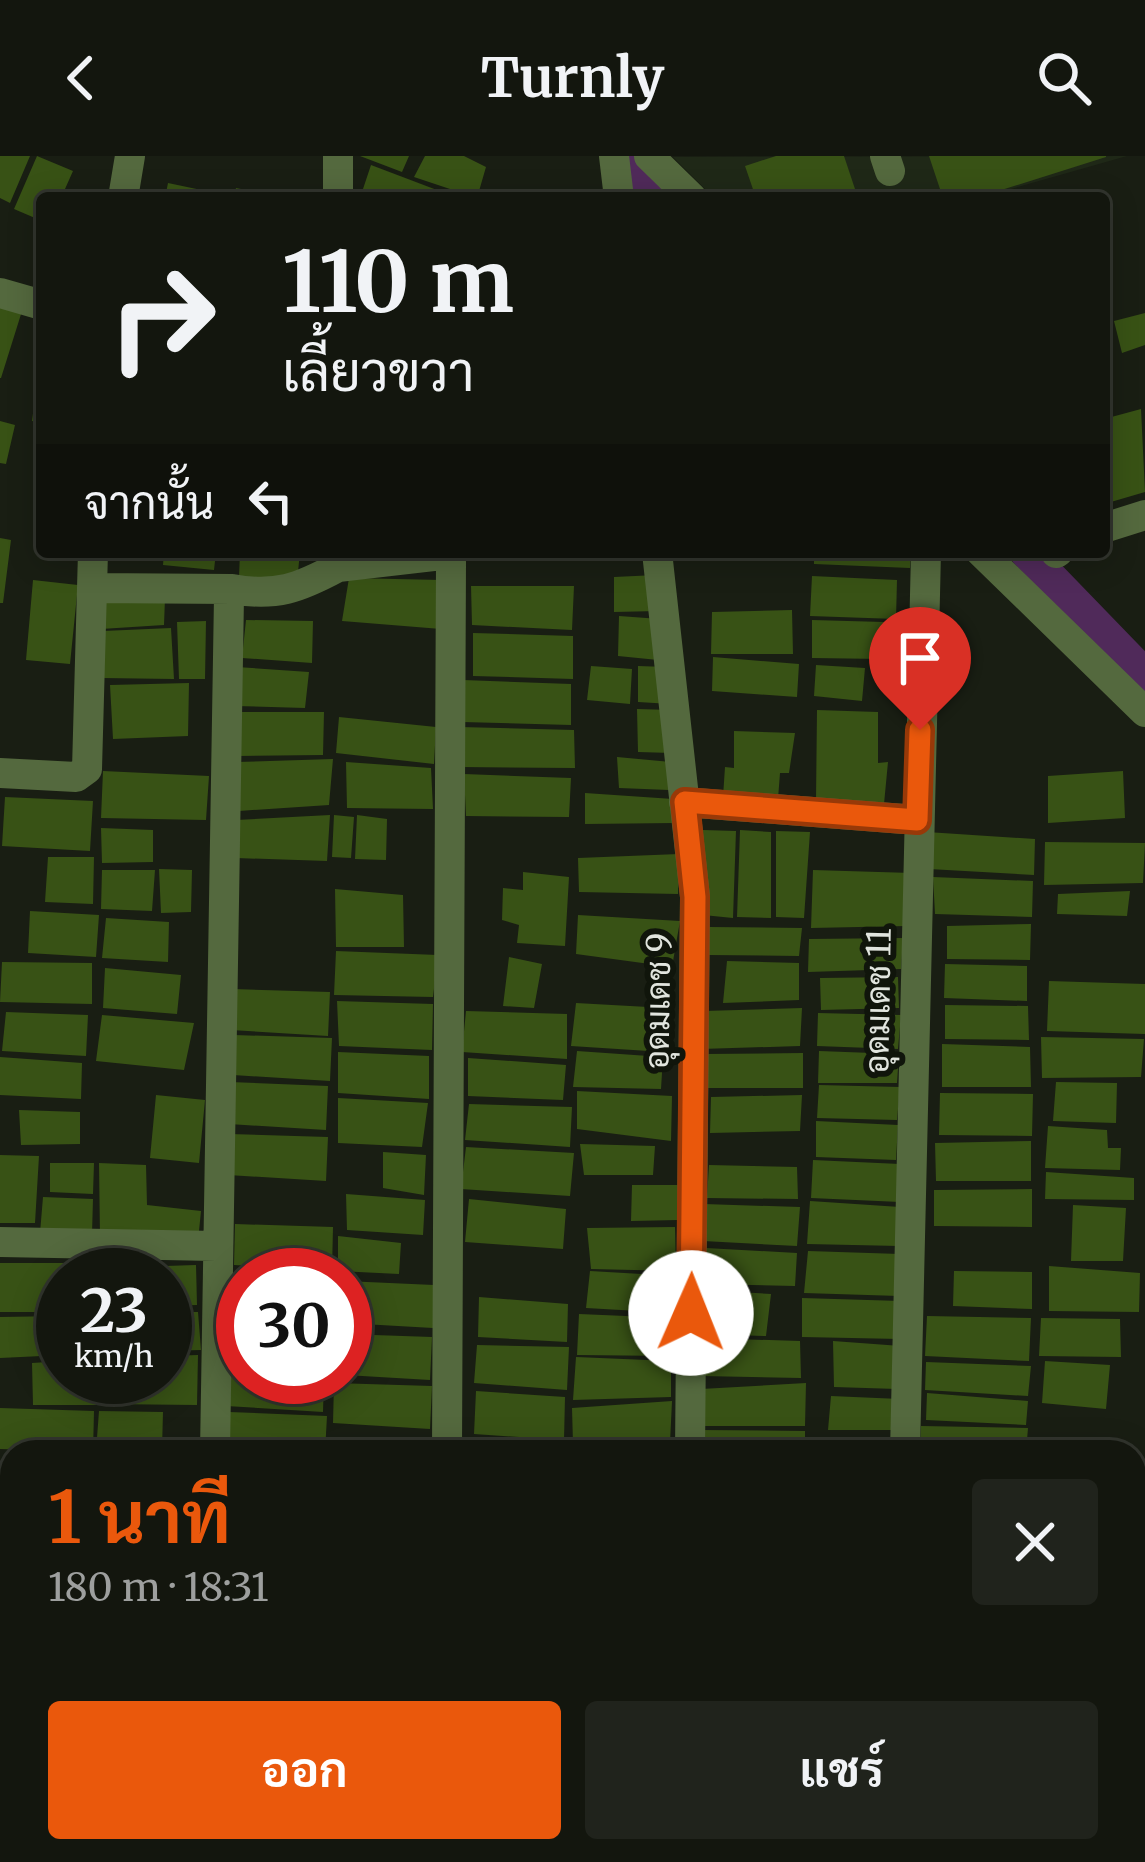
<!DOCTYPE html>
<html lang="th">
<head>
<meta charset="utf-8">
<style>
  body { margin:0; font-family:Merriweather,Sarabun,serif; background:#20231c; color:#f1f3f6; height:100vh; display:flex; flex-direction:column; font-size:45px; white-space:nowrap }
  * { box-sizing:border-box; margin:0 }
  p { font-size:39px; color:#9d9f9e }
  .icon { flex:none; width:66px; height:66px; fill:none; stroke:currentColor; stroke-width:2; stroke-linecap:round; stroke-linejoin:round }
  .map { position:relative; flex:1; overflow:hidden }
  .sheet { position:absolute; left:0px; top:1284px; width:1146px; height:423px; display:flex; flex-direction:column; background:#13160e; border-radius:36px 36px 0 0; box-shadow:0 6px 30px #0003,0 0 0 3px #32352e }
  .sheet>* { flex:none }
  .hud { position:absolute; left:36px; top:36px; width:1074px; height:366px; border-radius:12px; box-shadow:0 6px 30px #0003,0 0 0 3px #32352e; background:#13160e; color:#f1f3f6; overflow:hidden }
  .speed { position:absolute; left:36px; top:1092px; display:flex; gap:24px; font-size:60px; font-weight:700; text-align:center }
  .speed>* { display:grid; place-content:center; width:156px; height:156px; border-radius:50%; background:#13160e; box-shadow:0 6px 30px #0003,0 0 0 3px #32352e; line-height:1 }
  .speed small { font-size:30px; font-weight:400 }
  .speed .limit { border:18px solid #d22; background:#fff; color:#111 }
  .pin { position:absolute; display:grid; place-items:center; width:102px; height:102px; color:#fff; margin:-123px -51px; border-radius:50% 50% 50% 0; rotate:-45deg; box-shadow:0 0 12px #0007 }
  .pin .icon { rotate:45deg }
  .me { position:absolute; width:132px; margin:-66px; rotate:1deg; stroke-linejoin:round; filter:drop-shadow(0 0 9px #0008) }
  .turn { display:flex; align-items:center; gap:42px; height:252px; padding:0 48px; font-size:54px }
  .turn .icon { width:156px; height:156px; stroke-width:2.5 }
  .turn b { display:block; font-size:84px; line-height:102px }
  .then { display:flex; align-items:center; height:114px; padding:0 48px; background:#0003; gap:24px; font-size:45px }
  .round { display:grid; place-items:center; flex:none; width:126px; height:126px; border-radius:12px; background:#20231c }
  .headline { display:flex; align-items:center; justify-content:space-between; height:204px; padding:0 48px }
  h1 { font-size:72px; font-weight:700; line-height:90px; color:#ea580c }
  .cta { display:flex; gap:24px; margin-top:auto; padding:24px 48px }
  .cta a { flex:1; height:138px; border-radius:12px; background:#ea580c; color:#fff; font-size:48px; font-weight:700; line-height:138px; text-align:center }
  .cta a+a { background:#20231c; color:#f1f3f6 }
  header { display:flex; justify-content:space-between; align-items:center; height:156px; padding:0 48px; background:#13160e; font-size:54px; font-weight:700 }
  .map>svg:first-child { display:block }
  .built { fill:#1f2817 }
  .lines { fill:none; stroke-linecap:round; stroke-linejoin:round }
  .canal { stroke:#502a5a; stroke-width:33 }
  .building { fill:#385215 }
  .minor { stroke:#54693e; stroke-width:30 }
  .route-casing { stroke:#983908; stroke-width:30 }
  .route { stroke:#ea580c; stroke-width:21 }
  .labels { text-anchor:middle; dominant-baseline:central; stroke-width:12; stroke-linejoin:round; paint-order:stroke }
  .street-label { font-size:33px; fill:#e1e5de; stroke:#10150b }
</style>
</head>
<body>
<header><svg class="icon" aria-label="back" viewBox="0 0 24 24"><path d="M15 5l-7 7 7 7"/></svg>Turnly<svg class="icon" aria-label="search" viewBox="0 0 24 24"><circle cx="10" cy="10" r="6"/><path d="M15 15l6 6"/></svg></header>
<div class="map">
<svg width="1145" height="1706" viewBox="0 0 1145 1706">
  <rect width="100%" height="100%" fill="#191e13"/>
  <path class="built" d="M1127,0L979,42H714L673,1Z"/>
  <g class="lines">
    <path class="canal" d="M627,0L641,29L654,42
      M1026,396L1145,519"/>
  </g>
  <path class="building" d="M0,0H30L10,47L0,42Z
    M37,0L73,15L61,42H42V65L14,53Z
    M360,0H409L402,16Z
    M425,0H464L486,11L477,42L414,21Z
    M776,0H844L858,42H756L745,10Z
    M929,0H1106V1L976,42H943Z
    M371,9L458,42H360Z
    M168,27L230,40V42H165Z
    M236,32L277,40V42H234Z
    M0,148L22,155L1,222H0Z
    M1145,157V189L1122,197L1114,165Z
    M1109,168L1113,200L1104,202V169Z
    M39,212H42V266L32,265Z
    M1141,253L1145,336L1104,348V263Z
    M0,265L15,269L6,308L0,307Z
    M0,382L11,384L3,447H0Z
    M164,396H216L214,414L163,409Z
    M240,396H300L297,426L239,421Z
    M814,396H911L910,412L814,408Z
    M656,419L658,455L614,456V421Z
    M812,420L897,424L896,463L810,460Z
    M349,422L442,424L441,473L342,465Z
    M33,424L78,429L70,508L26,504Z
    M471,430H574L572,474L472,469Z
    M165,442L164,469L101,473L102,447Z
    M792,454L793,498H711L712,456Z
    M619,460L660,463L658,504L618,500Z
    M246,464L313,465L312,507L242,502Z
    M812,464L884,466L883,503L812,502Z
    M206,465L205,523H179L177,466Z
    M171,472L174,523L102,522L103,475Z
    M473,477L573,480V523L473,520Z
    M713,501L799,508L797,541L712,535Z
    M816,509L865,512L862,545L814,540Z
    M591,510L632,513L630,548L587,544Z
    M638,510L667,511L671,548L638,546Z
    M237,511L309,516L305,552L235,550Z
    M463,524L571,528V569L462,566Z
    M189,527L188,580L113,583L110,529Z
    M637,553L671,554L672,597L638,596Z
    M817,554L878,556V607L888,606L884,648L816,644Z
    M237,556H324L323,599L238,600Z
    M339,561L436,571L434,608L336,597Z
    M460,571L574,574L575,612L460,611Z
    M734,575L795,577L789,617H780L778,643L723,641L725,611L734,612Z
    M617,601L671,606L669,634L619,632Z
    M333,603L329,649L239,655L236,606Z
    M346,606L431,612L433,653L347,652Z
    M103,615L209,620L206,664L101,662Z
    M1123,615L1125,662L1048,667V620Z
    M464,618L571,622L569,661L466,660Z
    M585,637L673,643L675,667L585,668Z
    M5,641L93,645L90,695L2,690Z
    M330,659L327,705L236,702V664Z
    M334,659L354,661L351,702L332,701Z
    M357,659L387,663L386,704L355,703Z
    M101,672L153,674V706L102,707Z
    M703,674L736,675L733,762L703,759Z
    M740,674L771,676V762L737,761Z
    M776,675L810,676L804,762L776,761Z
    M927,676L1035,683L1034,719L929,713Z
    M1045,686L1145,687L1143,727L1044,729Z
    M679,698L678,738L579,736L578,702Z
    M48,701H94L93,748L45,746Z
    M159,713L192,714L191,756L161,757Z
    M102,714H155L152,755L101,753Z
    M813,714L912,717L907,770L811,772Z
    M523,716L569,721L565,790L517,787L519,769L502,764L503,732L523,734Z
    M933,721L1033,725L1032,761L935,758Z
    M335,733L403,739L404,791H336Z
    M1130,735L1127,760L1057,758L1058,738Z
    M30,755L99,759L96,801L28,797Z
    M578,759L680,765L672,811L576,798Z
    M106,762L169,766L168,806L102,802Z
    M1031,768L1030,804L947,803V770Z
    M708,771L802,772L799,800L708,799Z
    M903,782L901,813L808,816L809,783Z
    M336,795L438,799L433,841L334,839Z
    M509,801L542,808L534,852L503,850Z
    M727,805L799,807V844L723,847Z
    M2,806L92,807V848L0,846Z
    M945,808L1027,810V845L944,842Z
    M105,812L181,819L177,858L103,852Z
    M898,821L899,852L821,854L820,822Z
    M1049,825L1145,828V878L1047,875Z
    M232,833L330,836L328,880L231,874Z
    M337,845L433,848L432,894L339,890Z
    M576,847L666,852L664,896L571,890Z
    M945,849L1028,850L1029,884L945,883Z
    M802,852L800,890L701,893L704,855Z
    M466,855L567,858V903L462,896Z
    M6,856L88,859L86,900L2,895Z
    M818,857L901,859L898,893L817,890Z
    M102,859L194,867L184,914L96,905Z
    M234,879L332,882L330,925L233,919Z
    M1041,881L1144,883L1141,921L1042,922Z
    M942,888L1030,891L1031,931H942Z
    M577,895L663,901L661,933L573,931Z
    M819,895L899,898L897,927H818Z
    M338,896L429,900V943L338,937Z
    M803,897V932H705V898Z
    M0,901L82,907L81,943L0,939Z
    M468,902L566,909L563,944L468,940Z
    M230,926L328,930L326,974L229,968Z
    M1056,926L1117,927L1116,967L1053,965Z
    M819,929L900,931L897,964L817,962Z
    M577,935L672,940L671,985L577,973Z
    M940,937L1033,938L1032,980L939,979Z
    M156,939L205,944L199,1007L150,1002Z
    M802,939L800,975L710,977L711,941Z
    M338,942L428,947L422,991L338,987Z
    M469,948L572,951L570,991L465,984Z
    M19,954L80,956V988L21,989Z
    M816,965L898,969L896,1004L816,1001Z
    M1048,970L1107,974L1108,992H1121L1120,1014L1045,1012Z
    M229,978L328,981L326,1025L228,1019Z
    M1031,985V1025H936L935,987Z
    M580,988L655,990L653,1019H584Z
    M466,991L574,997L570,1040L461,1033Z
    M383,996L426,999L424,1039L383,1032Z
    M0,999L39,1000L35,1067H0Z
    M813,1004L900,1008V1046L811,1042Z
    M50,1007H94L93,1038L50,1036Z
    M99,1007L146,1009L147,1049L201,1055L198,1085L100,1081Z
    M709,1009L797,1011L798,1043L707,1042Z
    M1046,1016L1134,1022V1044L1045,1043Z
    M632,1029H681L678,1064L631,1065Z
    M1032,1033V1071L934,1070V1034Z
    M346,1038L425,1044L423,1079L347,1074Z
    M43,1041L93,1043L92,1078L40,1077Z
    M469,1043L566,1053L563,1093L465,1086Z
    M810,1045L900,1051L899,1090L807,1088Z
    M704,1048L800,1051L797,1090L703,1085Z
    M1073,1049L1126,1052L1123,1105H1071Z
    M235,1068L333,1071L332,1115L234,1109Z
    M675,1071L676,1115L591,1113L587,1072Z
    M338,1080L401,1087L399,1118L338,1115Z
    M706,1092L797,1097L795,1130L705,1128Z
    M808,1095L900,1098L899,1140L804,1137Z
    M0,1107H94L95,1119H63V1156H0Z
    M196,1109L197,1149L165,1150V1119H102V1112Z
    M1049,1110L1140,1117L1139,1156L1049,1155Z
    M590,1115L676,1120L673,1157L586,1152Z
    M954,1115L1032,1116V1153L953,1150Z
    M345,1125L434,1129L433,1172L345,1167Z
    M705,1134L771,1138L766,1180L702,1178Z
    M479,1141L568,1148L567,1186L478,1181Z
    M802,1142L901,1145L900,1183L802,1181Z
    M165,1156H198L201,1194L165,1195Z
    M579,1158L673,1162L670,1200L577,1199Z
    M63,1160V1199L0,1202V1161Z
    M927,1160L1031,1162L1029,1205L925,1200Z
    M1041,1162L1120,1163L1121,1201L1039,1200Z
    M345,1178L432,1181L430,1224L345,1219Z
    M704,1182L800,1185L801,1222L701,1220Z
    M833,1185L901,1190L897,1233L834,1231Z
    M477,1189L569,1191L567,1234L474,1227Z
    M198,1199L197,1249L103,1248V1221H165V1200Z
    M576,1201L671,1205V1241L573,1244Z
    M63,1205V1221H96V1249H33L32,1207Z
    M1045,1205L1110,1209L1106,1253L1042,1247Z
    M926,1206L1031,1210L1028,1240L925,1234Z
    M227,1209L243,1210V1221H324L323,1256L226,1250Z
    M334,1227L432,1230L430,1273L333,1267Z
    M806,1227L805,1270H700L701,1233Z
    M476,1235L565,1241L564,1284L474,1278Z
    M927,1237L1028,1245L1026,1269L926,1264Z
    M831,1240L900,1243L897,1274H828Z
    M672,1245L670,1287L573,1288L572,1252Z
    M0,1252L94,1255L93,1296L0,1293Z
    M99,1255L163,1256L162,1293L96,1295Z
    M229,1256L327,1260L325,1296H228Z
    M921,1270L1028,1272L1026,1296H920Z
    M699,1274L805,1275V1296H700Z
    M474,1286L565,1289L564,1296H474Z
    M0,1341H12V1387H0Z
    M0,1417H12V1436L0,1437Z
    M0,1442H12V1476H0Z
    M5,1483H12V1517H3Z
    M0,1518L12,1519V1556L0,1555Z
    M0,1560H12V1602L0,1601Z
    M0,1612L12,1613V1654H0Z
    M0,1658L12,1659V1695H82L81,1705L0,1700Z
    M104,1695L142,1701V1706H104Z
    M149,1695H201V1706L149,1697Z
    M226,1695H324V1706H226Z
    M336,1695H434L433,1706H336Z
    M462,1695H560L559,1706H462Z
    M935,1695H1026L1025,1702Z
    M1036,1695H1124L1122,1706H1034Z
    M807,1696L846,1697V1706H807Z
    M640,1697L673,1698V1706H640Z
    M717,1699L788,1702V1706H717Z"/>
  <g class="lines">
    <path class="minor" d="M338,0V42
      M614,0L619,42
      M649,0L692,42
      M885,0L890,15
      M123,42L130,0
      M0,137L42,149
      M1104,372L1145,359
      M657,396L695,741L690,1296
      M981,396L1145,556
      M1056,397L1058,396
      M338,411L442,399L451,406L447,1296
      M93,432L232,433
      M0,617L76,621L87,613L93,396
      M684,646L917,664
      M0,1086L216,1090
      M215,1296L229,440L232,433C276,441 299,432 338,411V396
      M905,1296L926,396
      M214,1706V1695
      M445,1706V1695
      M686,1706V1695
      M902,1706V1695"/>
  </g>
  <g class="lines">
    <defs>
      <path id="route" d="M691,1157L695,741L685,646L917,664L920,574"/>
    </defs>
    <use href="#route" class="route-casing"/>
    <use href="#route" class="route"/>
  </g>
  <g class="labels">
    <g class="street-label">
      <text transform="translate(658 845) rotate(-89)">อุดมเดช 9</text>
      <text transform="translate(878 845) rotate(-89)">อุดมเดช 11</text>
    </g>
  </g>
</svg>
<div class="speed"><div>23<small>km/h</small></div><div class="limit">30</div></div>
<div class="pin" style="left:920px;top:574px;background:#d93025"><svg class="icon" aria-label="arrive" viewBox="0 0 24 24"><path d="M6 21V4h12l-3 4 3 4H6"/></svg></div>
<svg class="me" style="left:691px;top:1157px" viewBox="-20 -20 40 40"><circle r="19" fill="#fff"/><path d="M0-13L10 11 0 6-10 11z" fill="#ea580c"/></svg>
<div class="hud">
<div class="turn"><svg class="icon" aria-label="right" viewBox="0 0 24 24"><path d="M7 20v-9h11M14 6l5 5-5 5"/></svg><div><b>110 m</b>เลี้ยวขวา</div></div>
<div class="then">จากนั้น<svg class="icon" aria-label="left" viewBox="0 0 24 24"><path d="M17 20v-9H6M10 6l-5 5 5 5"/></svg></div>
</div>
<section class="sheet">
<div class="headline"><div><h1>1 นาที</h1><p>180 m · 18:31</p></div><a class="round"><svg class="icon" aria-label="close" viewBox="0 0 24 24"><path d="M6 6l12 12M18 6L6 18"/></svg></a></div>
<div class="cta"><a>ออก</a><a>แชร์</a></div>
</section>
</div>
</body>
</html>
